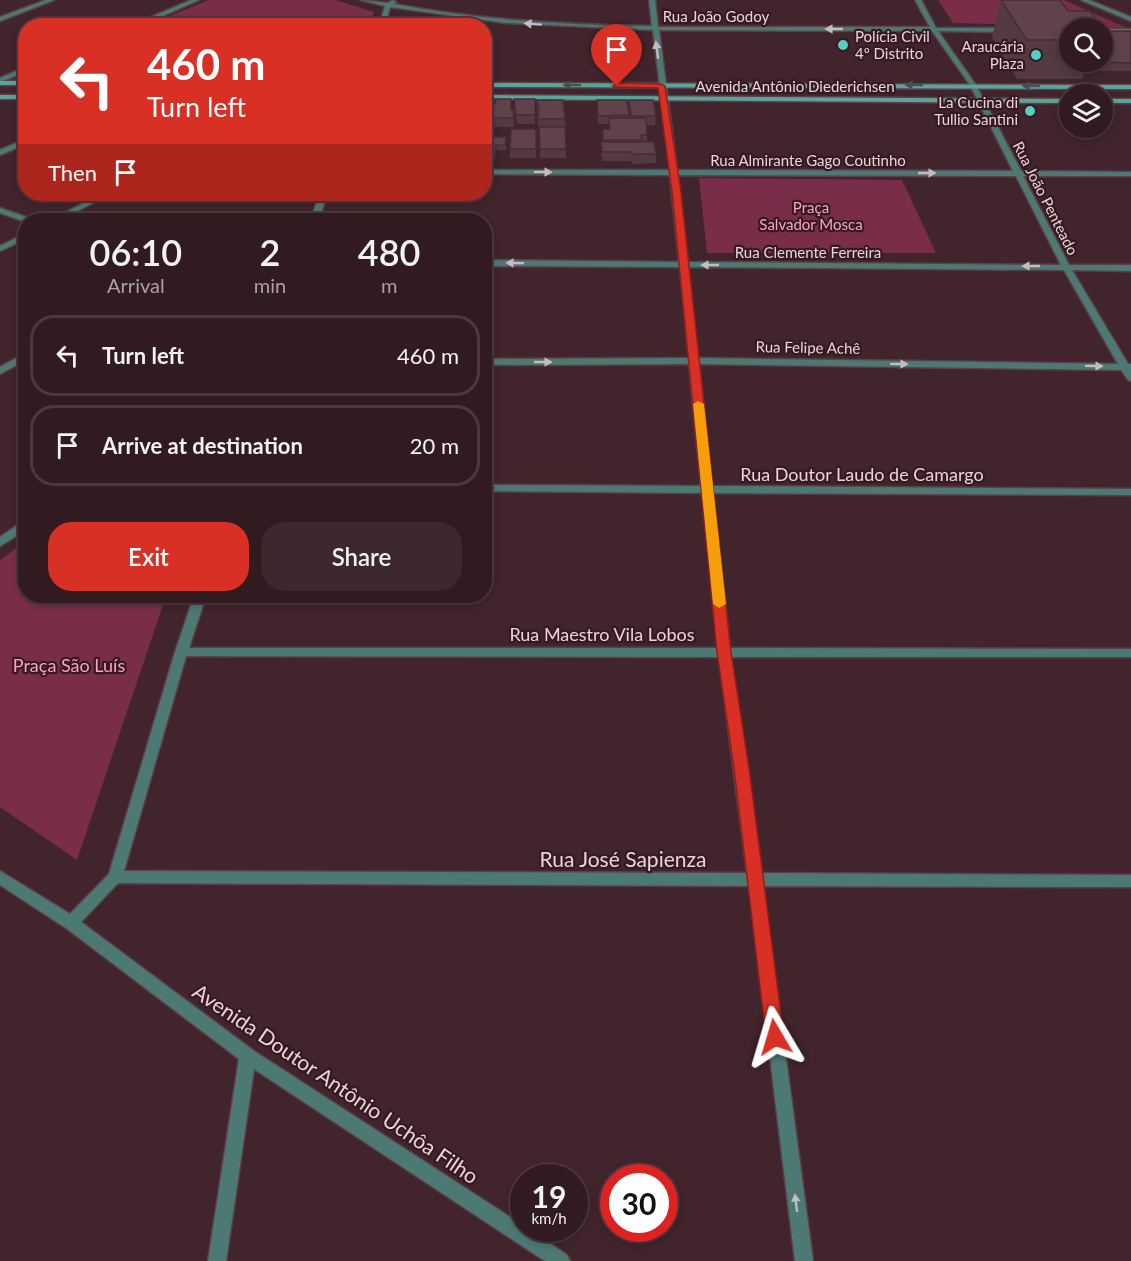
<!DOCTYPE html>
<html lang="en">
<head>
<meta charset="utf-8">
<style>
  body { margin:0; font-family:Lato,sans-serif; background:#3d282e; color:#f1f3f6; height:100vh; display:flex; flex-direction:column; font-size:22px; white-space:nowrap }
  * { box-sizing:border-box; margin:0 }
  p { font-size:20px; color:#a8a1a5 }
  .icon { flex:none; width:33px; height:33px; fill:none; stroke:currentColor; stroke-width:2; stroke-linecap:round; stroke-linejoin:round }
  .map { position:relative; flex:1; overflow:hidden }
  .panel { position:absolute; left:18px; top:213px; width:474px; height:390px; display:flex; flex-direction:column; background:#311b21; border-radius:24px; box-shadow:0 3px 9px #0003,0 0 0 2px #4c393f }
  .panel>* { flex:none }
  .top-card { position:absolute; left:18px; top:18px; width:474px; height:183px; border-radius:24px; box-shadow:0 3px 9px #0003,0 0 0 2px #4c393f; background:#d93025; color:#fff; overflow:hidden }
  .tools { position:absolute; left:1059px; top:18px; display:grid; gap:12px }
  .tools a { display:grid; place-items:center; width:54px; height:54px; border-radius:50%; background:#311b21; box-shadow:0 3px 9px #0003,0 0 0 2px #4c393f; font-size:30px }
  .speed { position:absolute; left:510px; top:1164px; display:flex; gap:12px; font-size:30px; font-weight:700; text-align:center }
  .speed>* { display:grid; place-content:center; width:78px; height:78px; border-radius:50%; background:#311b21; box-shadow:0 3px 9px #0003,0 0 0 2px #4c393f; line-height:1 }
  .speed small { font-size:15px; font-weight:400 }
  .speed .limit { border:9px solid #d22; background:#fff; color:#111 }
  .pin { position:absolute; display:grid; place-items:center; width:51px; height:51px; color:#fff; margin:-62px -26px; border-radius:50% 50% 50% 0; rotate:-45deg; box-shadow:0 0 6px #0007 }
  .pin .icon { rotate:45deg }
  .me { position:absolute; width:66px; margin:-33px; rotate:353deg; stroke-linejoin:round; filter:drop-shadow(0 0 4px #0008) }
  .turn { display:flex; align-items:center; gap:21px; height:126px; padding:0 30px; font-size:27px }
  .turn .icon { width:78px; height:78px; stroke-width:2.5 }
  .turn b { display:block; font-size:42px; line-height:51px }
  .then { display:flex; align-items:center; height:57px; padding:0 30px; background:#0003; gap:12px; font-size:22px }
  .eta { display:flex; justify-content:space-evenly; align-items:center; height:102px; text-align:center }
  .eta b { font-size:36px; font-weight:600; line-height:42px }
  .button { display:flex; gap:12px; margin-top:auto; padding:12px 30px }
  .button a { flex:1; height:69px; border-radius:24px; background:#d93025; color:#fff; font-size:24px; font-weight:600; line-height:69px; text-align:center }
  .button a+a { background:#3d282e; color:#f1f3f6 }
  ul { padding:0; list-style:none }
  li { display:flex; align-items:center; gap:18px; height:81px; margin:0 12px 9px; padding:0 18px; border:3px solid #4c393f; border-radius:24px }
  li div { flex:1 }
  li b { display:block; font-size:22px }
  li em { font-style:normal }
  .map>svg:first-child { display:block }
  .green { fill:#7a2d48 }
  .lines { fill:none; stroke-linecap:round; stroke-linejoin:round }
  .street-casing { stroke:#5c4048; stroke-width:3 }
  .secondary-casing { stroke:#5c4048; stroke-width:3 }
  .street { fill:#4d7974; fill-rule:evenodd }
  .secondary { fill:#5aa49b; fill-rule:evenodd }
  .wall { fill:#533940; fill-rule:evenodd }
  .building { fill:#61424a; stroke:#442e34; stroke-width:1.5 }
  .oneway { fill:#c1bdc0 }
  .oneway2 { fill:#445152 }
  .route { fill:#d93025; stroke:#8d1f18; stroke-width:1.5 }
  .slow { fill:#f59e0b }
  .poi-dot { fill:#57cec1; stroke:#361a22; stroke-width:2 }
  .labels { text-anchor:middle; dominant-baseline:central; stroke-width:4.5; stroke-linejoin:round; paint-order:stroke }
  .far-street-label { font-size:15px; fill:#e8d4d9; stroke:#361a22 }
  .far-poi-label { font-size:15px; fill:#e8d4d9; stroke:#361a22; text-anchor:end }
  .far-park-label { font-size:15px; fill:#fda2bc; stroke:#361a22 }
  .street-label { font-size:18px; fill:#e8d4d9; stroke:#361a22 }
  .park-label { font-size:18px; fill:#fda2bc; stroke:#361a22 }
  .near-street-label { font-size:21px; fill:#e8d4d9; stroke:#361a22 }
</style>
</head>
<body>
<div class="map">
<svg width="1131" height="1261" viewBox="0 0 1131 1261">
  <rect width="100%" height="100%" fill="#41242c"/>
  <path class="green" d="M209,0H335L374,12L370,25H147Z
    M938,0H1064L1127,28L953,23Z
    M699,178L902,180L936,253H707Z
    M25,542L26,596H166L77,860L0,807V560Z"/>
  <g class="lines">
    <defs>
      <path id="street" d="M46,0H54L0,21V17Z
        M191,0H199L140,26H130Z
        M361,0L388,3L393,0L396,2L394,4C479,20 566,25 652,26L649,0H655L658,27H930L915,0H921L936,28H1009L1012,30L1009,32L938,31L976,85L1021,171L1131,172V176H1023L1069,265H1131V271L1072,270L1128,364H1131V381L1128,380L1121,370L699,364L712,486L1131,489V495L713,493L730,648L1131,649V657H731L762,873L1131,875V887L763,886L813,1261H795L749,886L118,883L81,922L254,1051L524,1226V1228H527L567,1255L570,1261H545L254,1069L226,1261H208L239,1059L66,928L0,885V871L70,914L109,874L175,652L194,596H206L189,648H718L702,493L484,491V485L701,486L689,364L484,365V359L689,358L680,267L484,266V260L679,262L670,175L484,174V170H670L653,30L506,23L390,7L385,26H379L385,6ZM659,30L932,31L970,85L1013,171L677,170ZM678,175L1016,176L1061,265L688,262ZM688,267L1064,270L1118,364L698,358ZM186,656L719,657L747,873L124,871Z
        M1081,0H1089L1131,17V21Z
        M1102,29H1131V33H1102Z
        M26,67V72L0,82V78Z
        M26,139V144L0,155V150Z
        M102,194H111L59,220H50Z
        M319,194H327L319,220H311Z
        M0,208L29,218L30,220H26V222L0,213Z
        M26,233V239L0,251V246Z
        M26,353V360L0,374V367Z
        M22,522H26V530L0,546V537Z"/>
      <path id="secondary" d="M0,81H26V85H0Z
        M484,83L1131,85V89L484,87Z
        M0,95H26V99H0Z
        M484,95L1070,99V103L484,99Z
        M1102,99H1131V103H1102Z"/>
    </defs>
    <use href="#street" class="street-casing"/>
    <use href="#secondary" class="secondary-casing"/>
    <use href="#street" class="street"/>
    <use href="#secondary" class="secondary"/>
  </g>
  <path class="wall" d="M1001,0H1060L1068,11H1090L1105,30L1104,31H1131V71H1099L1095,65L1093,69H1085L1082,79H1017L992,37ZM1070,28H1102V62H1070Z
    M514,99H535V124H517L514,108Z
    M537,100L565,119L566,158H540L539,128H538V114H537Z
    M597,100L629,115V118L628,109L629,100L656,116L655,125H647V142L656,154V163L632,164L631,161H602L601,151L603,129H609V124H598Z
    M495,104L511,110L514,119V127H487V118Z
    M536,129V158H510V149Z
    M506,141V150H496L495,158H484V142Z"/>
  <path class="building" d="M1001,0H1060L1068,11H1090L1105,30H1102V28H1070V40H1027Z
    M1104,31H1131V63L1102,62H1101H1102V38Z
    M495,99H511V110H514L513,118H487L488,104H495Z
    M514,99H535V115H516Z
    M537,100H563L565,119H538L539,106H537Z
    M597,100H627L629,115L598,116Z
    M629,100H653L656,116H631Z
    M609,118H646L647,135H641L642,140H603V129H610Z
    M539,127H565L566,149H540Z
    M511,129H536V149H510Z
    M493,137H506L505,145H496L495,153H484V142H492Z
    M601,142H654L656,154H632V152H602Z"/>
  <defs><path id="oneway-solid" d="M-6-.8H1V-3.2L6.5 0L1 3.2V.8H-6Z" transform="scale(1.5)"/></defs>
  <g class="oneway">
    <use href="#oneway-solid" transform="translate(533 24) rotate(-176)"/>
    <use href="#oneway-solid" transform="translate(834 29) rotate(-180)"/>
    <use href="#oneway-solid" transform="translate(657 50) rotate(-97)"/>
    <use href="#oneway-solid" transform="translate(543 172) rotate(1)"/>
    <use href="#oneway-solid" transform="translate(927 173)"/>
    <use href="#oneway-solid" transform="translate(515 263) rotate(-179)"/>
    <use href="#oneway-solid" transform="translate(710 265) rotate(-180)"/>
    <use href="#oneway-solid" transform="translate(1031 266) rotate(-180)"/>
    <use href="#oneway-solid" transform="translate(543 362)"/>
    <use href="#oneway-solid" transform="translate(899 364) rotate(1)"/>
    <use href="#oneway-solid" transform="translate(1094 366) rotate(1)"/>
    <use href="#oneway-solid" transform="translate(796 1203) rotate(-97)"/>
  </g>
  <g class="oneway2">
    <use href="#oneway-solid" transform="translate(572 85) rotate(-180)"/>
    <use href="#oneway-solid" transform="translate(914 85) rotate(180)"/>
    <use href="#oneway-solid" transform="translate(1031 86) rotate(-179)"/>
  </g>
  <path class="route" d="M617,83L661,84L665,86L681,192L731,652L749,768L784,1037L781,1043L775,1045L768,1043L766,1037L734,768L717,652L672,192L658,88L614,87L613,86Z"/>
  <path class="slow" d="M698,401L704,404L726,604L719,608L713,604L693,404Z"/>
  <g class="poi-dot">
    <circle cx="843" cy="45" r="6"/>
    <circle cx="1036" cy="55" r="6"/>
    <circle cx="1030" cy="111" r="6"/>
  </g>
  <g class="labels">
    <g class="far-street-label">
      <text x="716" y="16">Rua João Godoy</text>
      <text x="795" y="86">Avenida Antônio Diederichsen</text>
      <text x="808" y="160">Rua Almirante Gago Coutinho</text>
      <text transform="translate(1046 198) rotate(63)">Rua João Penteado</text>
      <text x="808" y="252">Rua Clemente Ferreira</text>
      <text transform="translate(808 347) rotate(1)">Rua Felipe Achê</text>
    </g>
    <g class="far-poi-label">
      <text x="855" y="36" text-anchor="start">Polícia Civil<tspan x="855" dy="17">4º Distrito</tspan></text>
      <text x="1024" y="46">Araucária<tspan x="1024" dy="17">Plaza</tspan></text>
      <text x="1018" y="102">La Cucina di<tspan x="1018" dy="17">Tullio Santini</tspan></text>
    </g>
    <g class="far-park-label">
      <text x="811" y="207">Praça<tspan x="811" dy="17">Salvador Mosca</tspan></text>
    </g>
    <g class="street-label">
      <text x="862" y="474">Rua Doutor Laudo de Camargo</text>
      <text x="602" y="634">Rua Maestro Vila Lobos</text>
    </g>
    <g class="park-label">
      <text x="69" y="665">Praça São Luís</text>
    </g>
    <g class="near-street-label">
      <text x="623" y="858">Rua José Sapienza</text>
      <text transform="translate(336 1083) rotate(34)">Avenida Doutor Antônio Uchôa Filho</text>
    </g>
  </g>
</svg>
<div class="tools">
<a><svg class="icon" aria-label="search" viewBox="0 0 24 24"><circle cx="10" cy="10" r="6"/><path d="M15 15l6 6"/></svg></a>
<a><svg class="icon" aria-label="layers" viewBox="0 0 24 24"><path d="M12 4l9 5-9 5-9-5zM3 14l9 5 9-5"/></svg></a>
</div>
<div class="speed"><div>19<small>km/h</small></div><div class="limit">30</div></div>
<div class="pin" style="left:617px;top:86px;background:#d93025"><svg class="icon" aria-label="arrive" viewBox="0 0 24 24"><path d="M6 21V4h12l-3 4 3 4H6"/></svg></div>
<svg class="me" style="left:775px;top:1037px" viewBox="-20 -20 40 40"><path d="M0-17L14 15 0 8-14 15z" fill="#d93025" stroke="#fff" stroke-width="4"/></svg>
<div class="top-card">
<div class="turn"><svg class="icon" aria-label="left" viewBox="0 0 24 24"><path d="M17 20v-9H6M10 6l-5 5 5 5"/></svg><div><b>460 m</b>Turn left</div></div>
<div class="then">Then<svg class="icon" aria-label="arrive" viewBox="0 0 24 24"><path d="M6 21V4h12l-3 4 3 4H6"/></svg></div>
</div>
<section class="panel">
<div class="eta">
<div><b>06:10</b><p>Arrival</p></div>
<div><b>2</b><p>min</p></div>
<div><b>480</b><p>m</p></div>
</div>
<ul>
<li><svg class="icon" aria-label="left" viewBox="0 0 24 24"><path d="M17 20v-9H6M10 6l-5 5 5 5"/></svg><div><b>Turn left</b></div><em>460 m</em></li>
<li><svg class="icon" aria-label="arrive" viewBox="0 0 24 24"><path d="M6 21V4h12l-3 4 3 4H6"/></svg><div><b>Arrive at destination</b></div><em>20 m</em></li>
</ul>
<div class="button"><a>Exit</a><a>Share</a></div>
</section>
</div>
</body>
</html>
